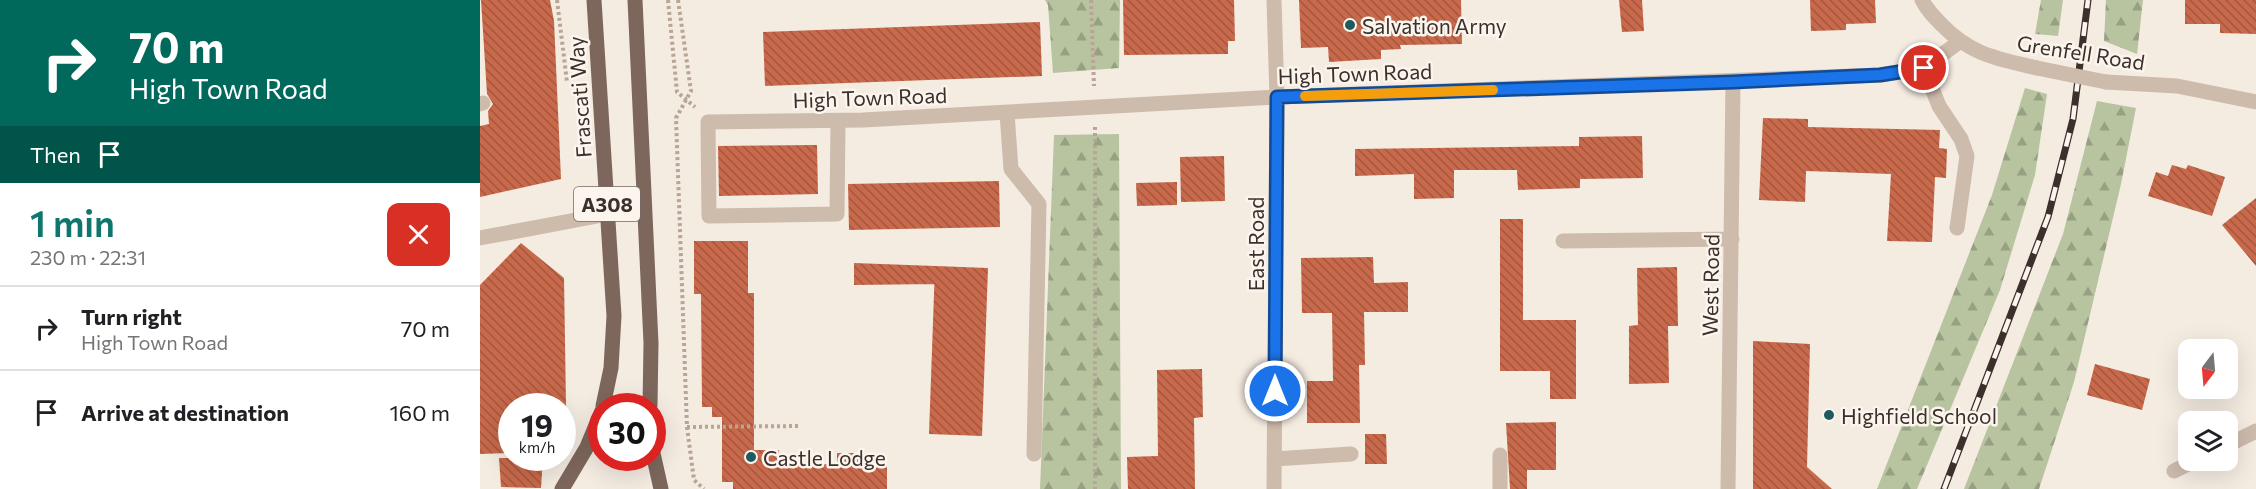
<!DOCTYPE html>
<html lang="en">
<head>
<meta charset="utf-8">
<style>
  body { margin:0; font-family:Commissioner,sans-serif; background:#f6f6f6; color:#202124; height:100vh; display:flex; flex-direction:column; font-size:22px; white-space:nowrap }
  * { box-sizing:border-box; margin:0 }
  p { font-size:20px; color:#757577 }
  .icon { flex:none; width:33px; height:33px; fill:none; stroke:currentColor; stroke-width:2; stroke-linecap:round; stroke-linejoin:round }
  .map { position:relative; flex:1; overflow:hidden }
  .drawer { display:flex; flex-direction:column; background:#fff; width:480px }
  .drawer>* { flex:none }
  .top-card { background:#00695c; color:#fff; overflow:hidden }
  .needle { width:39px; rotate:196deg }
  .tools { position:absolute; left:1698px; top:339px; display:grid; gap:12px }
  .tools a { display:grid; place-items:center; width:60px; height:60px; border-radius:12px; background:#fff; box-shadow:0 6px 24px #0002; font-size:30px }
  .speed { position:absolute; left:18px; top:393px; display:flex; gap:12px; font-size:30px; font-weight:700; text-align:center }
  .speed>* { display:grid; place-content:center; width:78px; height:78px; border-radius:50%; background:#fff; box-shadow:0 6px 24px #0002; line-height:1 }
  .speed small { font-size:15px; font-weight:400 }
  .speed .limit { border:9px solid #d22; background:#fff; color:#111 }
  .pin { position:absolute; display:grid; place-items:center; width:51px; height:51px; color:#fff; margin:-26px; border:3px solid #fff; border-radius:50%; box-shadow:0 2px 6px #0007 }
  .me { position:absolute; width:66px; margin:-33px; rotate:0deg; stroke-linejoin:round; filter:drop-shadow(0 0 4px #0008) }
  .turn { display:flex; align-items:center; gap:21px; height:126px; padding:0 30px; font-size:27px }
  .turn .icon { width:78px; height:78px; stroke-width:2.5 }
  .turn b { display:block; font-size:42px; line-height:51px }
  .then { display:flex; align-items:center; height:57px; padding:0 30px; background:#0003; gap:12px; font-size:22px }
  .round { display:grid; place-items:center; flex:none; width:63px; height:63px; border-radius:12px; background:#f6f6f6 }
  .overview { display:flex; align-items:center; justify-content:space-between; height:102px; padding:0 30px }
  h1 { font-size:36px; font-weight:600; line-height:45px; color:#0f766e }
  ul { padding:0; list-style:none }
  li { display:flex; align-items:center; gap:18px; height:84px; padding:0 30px; border-top:2px solid #e0e0e0 }
  li div { flex:1 }
  li b { display:block; font-size:22px }
  li em { font-style:normal }
  main { display:flex; flex:1; min-height:0 }
  .map>svg:first-child { display:block }
  .forest { fill:url(#forest-firs) }
  .building { fill:url(#building-back-hatch) }
  .lines { fill:none; stroke-linecap:round; stroke-linejoin:round }
  .path { stroke:#b9a596; stroke-width:4; stroke-dasharray:3 3; stroke-linecap:butt }
  .minor { stroke:#cdbbac; stroke-width:15 }
  .major { stroke:#7d675c; stroke-width:15 }
  .rail-casing { stroke:#3b302b; stroke-width:7 }
  .rail { stroke:#fbf5ee; stroke-width:4.5; stroke-dasharray:14; stroke-linecap:butt }
  .minor-bridge { stroke:#cdbbac; stroke-width:15 }
  .route-casing { stroke:#114b97; stroke-width:15 }
  .route { stroke:#1a73e8; stroke-width:10 }
  .slow { stroke:#f59e0b; stroke-width:10 }
  .poi-dot { fill:#1f5a5e; stroke:#fbf5ee; stroke-width:2 }
  .labels { text-anchor:middle; dominant-baseline:central; stroke-width:5; stroke-linejoin:round; paint-order:stroke }
  .shield { fill:#fbf5ee; stroke:#756b66; stroke-width:1.5 }
  .shield-label { font-size:20px; font-weight:bold; fill:#3b302b }
  .poi-label { font-size:21px; fill:#3b302b; stroke:#fbf5ee; text-anchor:start }
  .street-label { font-size:21px; fill:#3b302b; stroke:#fbf5ee }
</style>
</head>
<body>
<main>
<section class="drawer">
<div class="top-card">
<div class="turn"><svg class="icon" aria-label="right" viewBox="0 0 24 24"><path d="M7 20v-9h11M14 6l5 5-5 5"/></svg><div><b>70 m</b>High Town Road</div></div>
<div class="then">Then<svg class="icon" aria-label="arrive" viewBox="0 0 24 24"><path d="M6 21V4h12l-3 4 3 4H6"/></svg></div>
</div>
<div class="overview"><div><h1>1 min</h1><p>230 m · 22:31</p></div><a class="round" style="background:#d93025;color:#fff"><svg class="icon" aria-label="close" viewBox="0 0 24 24"><path d="M6 6l12 12M18 6L6 18"/></svg></a></div>
<ul>
<li><svg class="icon" aria-label="right" viewBox="0 0 24 24"><path d="M7 20v-9h11M14 6l5 5-5 5"/></svg><div><b>Turn right</b><p>High Town Road</p></div><em>70 m</em></li>
<li><svg class="icon" aria-label="arrive" viewBox="0 0 24 24"><path d="M6 21V4h12l-3 4 3 4H6"/></svg><div><b>Arrive at destination</b></div><em>160 m</em></li>
</ul>
</section>
<div class="map">
<svg width="1776" height="489" viewBox="0 0 1776 489">
  <defs>
    <pattern id="forest-firs" width="22" height="20" patternUnits="userSpaceOnUse" patternTransform="scale(1.5)"><rect width="22" height="20" fill="#b8c4a0"/><path d="M5 1l3.5 6h-7zM16 11l3.5 6h-7z" fill="#97a083"/></pattern>
    <pattern id="building-back-hatch" width="6" height="6" patternUnits="userSpaceOnUse" patternTransform="scale(1.5)"><rect width="6" height="6" fill="#c8694b"/><path d="M-1 5l2 2M0 0l6 6M5-1l2 2" fill="none" stroke="#a4573f"/></pattern>
  </defs>
  <rect width="100%" height="100%" fill="#f4ebe1"/>
  <path class="forest" d="M565,0H640L639,68L573,73L568,5Z
    M1561,0H1583L1578,36L1555,34Z
    M1626,0H1663L1657,54L1624,41Z
    M1545,88L1567,94L1555,175L1520,290L1437,489H1397L1512,195Z
    M1617,101L1656,108L1641,184L1594,382L1559,489H1484L1583,234Z
    M639,134L641,489H560L574,135Z"/>
  <path class="building" d="M1,0H70L74,21L81,179L0,197V126L9,124L8,111L13,104L7,94Z
    M643,0H754L755,41H748V54L644,55Z
    M819,0H981L982,44L920,45L921,49L901,50V59L849,62L848,47L821,48Z
    M1139,0H1162L1164,31L1142,32Z
    M1330,0H1395L1396,23L1366,24V30L1331,31Z
    M1705,0H1776V34L1740,33V24H1705Z
    M560,22L562,76L285,86L283,32Z
    M1283,118L1328,119V127L1460,130L1459,148L1467,149L1466,178L1455,177L1452,242L1407,241L1411,174L1326,171L1325,202L1279,200Z
    M1162,136L1163,178L1100,179V188L1038,190L1037,170H974V198L934,199V174L875,176V149L1099,146V137Z
    M337,145L338,194L239,196L238,146Z
    M744,156L745,201L701,202L700,157Z
    M1692,165L1706,169L1708,165L1745,177L1732,216L1668,196L1676,172L1688,176Z
    M519,181L520,227L369,230L368,184Z
    M697,182V205L657,206L656,183Z
    M1776,198V266L1742,225Z
    M1020,219H1043V320H1096V399H1070V371H1020Z
    M214,241H268V293H274V450H299L300,465L357,464V453H384V463H407V489H253V482H242V417H232V407H222L221,294H214Z
    M41,243L84,278L86,406H32V453L0,454V285Z
    M893,257L894,283L928,282V312H884L885,365H879L880,423H827V381H853L852,313H822L821,258Z
    M374,263L455,266V284L374,285Z
    M455,266L508,268L502,436L449,434Z
    M1197,267L1198,326H1188L1189,383L1149,384V326L1158,325L1157,268Z
    M1273,341L1330,344L1327,467L1352,489H1273Z
    M1615,364L1670,379L1662,410L1607,395Z
    M722,369L723,417L714,418L715,489H648L647,457L678,456L677,370Z
    M1076,422V470H1047V489H1030L1026,423Z
    M885,434H906L907,464H885Z
    M19,458H63L61,488L21,487Z"/>
  <g class="lines">
    <path class="path" d="M77,0L87,82
      M188,0L197,92L215,107
      M198,0L211,91L196,118L207,427L214,480L224,489
      M611,0L614,86
      M615,127V489
      M207,427L321,426"/>
    <path class="minor" d="M794,0L797,97L794,489
      M1442,0C1447,10 1454,17 1462,25C1491,55 1518,59 1557,68
      M1444,68L1459,106L1481,139L1487,156L1477,228
      M1626,82L1697,86L1776,102
      M0,104L3,103
      M527,113L531,169L559,204L554,454
      M358,121L357,214L229,216L228,122L383,120L797,97L1400,75L1444,68L1479,42
      M0,238L128,214
      M1083,241L1252,239
      M1748,445L1776,431
      M1020,455V489
      M794,459L871,454
      M1694,471L1716,460
      M1248,489L1253,82"/>
    <path class="major" d="M114,0L134,316L131,368L123,406
      M155,0L171,343L170,406
      M172,449L181,489
      M82,489L107,447L122,411"/>
    <defs>
      <path id="rail" d="M1464,489L1568,217L1593,119L1608,0"/>
    </defs>
    <use href="#rail" class="rail-casing"/>
    <use href="#rail" class="rail"/>
    <path class="minor-bridge" d="M1557,68L1626,82"/>
  </g>
  <g class="lines">
    <defs>
      <path id="route" d="M795,391L797,97L1253,82L1400,75L1444,68"/>
    </defs>
    <use href="#route" class="route-casing"/>
    <use href="#route" class="route"/>
    <path class="slow" d="M825,96L1013,90"/>
  </g>
  <g class="poi-dot">
    <circle cx="870" cy="25" r="6"/>
    <circle cx="1349" cy="415" r="6"/>
    <circle cx="271" cy="457" r="6"/>
  </g>
  <g class="labels">
    <rect class="shield" x="94" y="187" width="66" height="34" rx="4.5"/>
    <g class="shield-label">
      <text x="127" y="204">A308</text>
    </g>
    <g class="poi-label">
      <text x="882" y="25">Salvation Army</text>
      <text x="1361" y="415">Highfield School</text>
      <text x="283" y="457">Castle Lodge</text>
    </g>
    <g class="street-label">
      <text transform="translate(1601 52) rotate(9)">Grenfell Road</text>
      <text transform="translate(875 73) rotate(-2)">High Town Road</text>
      <text transform="translate(99 97) rotate(-94)">Frascati Way</text>
      <text transform="translate(390 97) rotate(-2)">High Town Road</text>
      <text transform="translate(775 244) rotate(-90)">East Road</text>
      <text transform="translate(1230 285) rotate(-89)">West Road</text>
    </g>
  </g>
</svg>
<div class="tools">
<a><svg class="needle" viewBox="-14 -14 28 28"><path d="M0-13l5 13h-10z" fill="#e53935"/><path d="M0 13l5-13h-10z" fill="#757577"/></svg></a>
<a><svg class="icon" aria-label="layers" viewBox="0 0 24 24"><path d="M12 4l9 5-9 5-9-5zM3 14l9 5 9-5"/></svg></a>
</div>
<div class="speed"><div>19<small>km/h</small></div><div class="limit">30</div></div>
<div class="pin" style="left:1444px;top:68px;background:#d93025"><svg class="icon" aria-label="arrive" viewBox="0 0 24 24"><path d="M6 21V4h12l-3 4 3 4H6"/></svg></div>
<svg class="me" style="left:795px;top:391px" viewBox="-20 -20 40 40"><circle r="17" fill="#1a73e8" stroke="#fff" stroke-width="3"/><path d="M0-11L8 9 0 5-8 9z" fill="#fff"/></svg>
</div>
</main>
</body>
</html>
